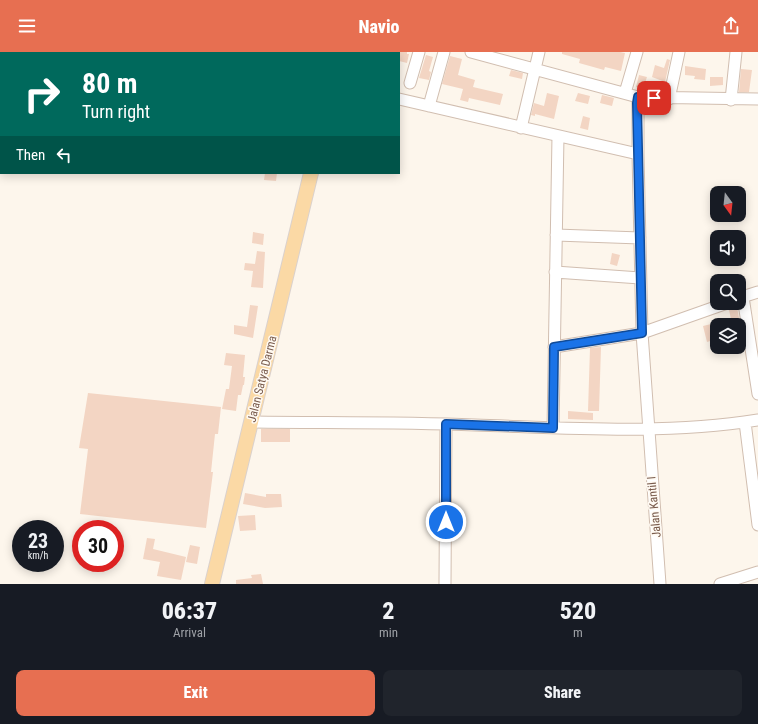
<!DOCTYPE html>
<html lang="en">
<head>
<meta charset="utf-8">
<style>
  body { margin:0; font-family:"Roboto Condensed",sans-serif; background:#20242c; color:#f1f3f6; height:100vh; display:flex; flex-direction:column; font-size:15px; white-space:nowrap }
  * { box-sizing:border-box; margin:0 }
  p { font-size:13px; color:#9ea1a6 }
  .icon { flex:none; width:22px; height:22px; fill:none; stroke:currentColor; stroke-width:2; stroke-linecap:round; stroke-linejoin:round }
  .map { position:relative; height:532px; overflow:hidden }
  .details { display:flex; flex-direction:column; background:#171b24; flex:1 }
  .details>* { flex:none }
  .banner { position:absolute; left:0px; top:0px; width:400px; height:122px; box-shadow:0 2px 10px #0003; background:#00695c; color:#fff; overflow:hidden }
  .needle { width:26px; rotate:165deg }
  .fabs { position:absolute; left:710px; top:134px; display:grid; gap:8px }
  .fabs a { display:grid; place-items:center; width:36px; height:36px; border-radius:8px; background:#171b24; box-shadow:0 2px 10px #0003; font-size:20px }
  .speed { position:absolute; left:12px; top:468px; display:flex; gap:8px; font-size:20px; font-weight:700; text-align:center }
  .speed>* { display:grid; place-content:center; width:52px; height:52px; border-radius:50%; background:#171b24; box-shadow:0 2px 10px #0003; line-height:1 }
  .speed small { font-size:10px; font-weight:400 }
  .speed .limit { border:6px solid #d22; background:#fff; color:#111 }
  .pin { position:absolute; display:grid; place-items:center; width:34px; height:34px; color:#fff; margin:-17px; border-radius:8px; box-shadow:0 2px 6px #0006 }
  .me { position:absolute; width:44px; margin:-22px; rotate:0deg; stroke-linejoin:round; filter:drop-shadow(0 0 3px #0008) }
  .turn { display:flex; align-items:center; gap:14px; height:84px; padding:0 16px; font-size:18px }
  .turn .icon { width:52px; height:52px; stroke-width:2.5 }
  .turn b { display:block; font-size:28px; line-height:34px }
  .then { display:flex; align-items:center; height:38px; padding:0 16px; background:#0003; gap:8px; font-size:15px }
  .eta { display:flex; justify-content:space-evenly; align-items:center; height:68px; text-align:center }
  .eta b { font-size:24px; font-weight:800; line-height:28px }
  .cta { display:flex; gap:8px; margin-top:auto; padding:8px 16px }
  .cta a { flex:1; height:46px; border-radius:8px; background:#e76f51; color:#fff; font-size:16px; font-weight:800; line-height:46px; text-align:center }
  .cta a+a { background:#20242c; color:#f1f3f6 }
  header { display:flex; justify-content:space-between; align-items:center; height:52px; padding:0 16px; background:#e76f51; color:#fff; font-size:18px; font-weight:800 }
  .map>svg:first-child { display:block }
  .building { fill:#f3d5c3 }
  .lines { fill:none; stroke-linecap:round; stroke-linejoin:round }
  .minor-casing { stroke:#d1beb0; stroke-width:13 }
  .major-casing { stroke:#dad1cd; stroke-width:16 }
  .minor { stroke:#fff; stroke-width:11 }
  .major { stroke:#fbd9a5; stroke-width:14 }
  .route-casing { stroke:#114b97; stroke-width:10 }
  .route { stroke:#1a73e8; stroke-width:7 }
  .labels { text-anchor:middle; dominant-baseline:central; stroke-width:3; stroke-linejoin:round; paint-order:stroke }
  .street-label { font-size:12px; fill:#7a5c4d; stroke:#fffaf3 }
</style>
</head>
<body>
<header><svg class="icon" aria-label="menu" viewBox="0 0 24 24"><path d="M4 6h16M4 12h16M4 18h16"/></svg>Navio<svg class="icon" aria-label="share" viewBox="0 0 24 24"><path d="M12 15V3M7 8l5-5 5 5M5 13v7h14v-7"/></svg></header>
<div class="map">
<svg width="758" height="532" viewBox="0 0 758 532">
  <rect width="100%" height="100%" fill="#fdf6ec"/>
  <path class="building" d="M399,0H407V2H409L407,11L399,9Z
    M562,0H620L625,1L621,19L605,15L604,18L579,11L580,7L562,2Z
    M426,3L433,5L429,19L431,20L429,28L419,26Z
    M450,4L462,7L458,23L475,28L473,35L503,42L500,53L469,46L468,50L460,48L463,37L442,32Z
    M667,7L670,8L665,30L652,25L655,13L664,16Z
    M685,14L706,17L705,28L694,27L695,24L685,23Z
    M741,17L752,18L749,40H739Z
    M511,18L523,21L522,27L509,24Z
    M639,23L647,25L643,37L636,35Z
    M710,25H723V33L710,34Z
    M547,41L559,44L554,67L535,62V64L531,63L534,51L544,54Z
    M578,41L590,44L588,52L575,49Z
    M602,43L614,46L612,54L600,51Z
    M583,64L590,66L588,78L580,76Z
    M265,121H277L276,129L264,128Z
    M253,180L264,182L263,193L252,191Z
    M257,199L265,200L263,236L251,235L253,219L244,218L245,211L255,212Z
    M612,201L620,203L617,214L610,212Z
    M250,253L258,254L253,286L234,282V273L247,275Z
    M737,255L740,271L733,273H717V287L707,290L703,274L731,267L729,258Z
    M601,295L599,359H588L590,296Z
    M226,301L245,303L243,325H245L244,333H243L241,343H238L236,359L222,357L226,337H229L232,314L224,313Z
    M88,341L221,355L218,382H215L211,420H213L206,476L80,462L88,397L79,396Z
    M568,359L593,361V368L568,367Z
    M261,377H290V390H261Z
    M245,441L266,445V442H281L282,455L265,456L243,452Z
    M255,463L256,478L240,479L238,464Z
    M147,486L155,487L153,497L186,505L181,528L157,524L160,510L143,507Z
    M190,493L200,495L197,512L186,510Z
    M261,522L263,532H236V528L252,526L251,523Z"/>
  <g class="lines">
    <defs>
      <path id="minor" d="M471,0L638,45L758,47
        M86,1V0
        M410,31L419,0
        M625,41L637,0
        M638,45V102L642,281L660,532
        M399,47L638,102
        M669,47L679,0
        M731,48L736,0
        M429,54L444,0
        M521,76L539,0
        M556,183L640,186
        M555,220L640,226
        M743,245L758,342
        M739,246L758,240
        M554,295L642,281L727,251
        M251,370C326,371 400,370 475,373C569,376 664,383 758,368
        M745,370L758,473
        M553,376L558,84
        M445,532L446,372
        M720,532L758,520"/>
      <path id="major" d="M339,1V0
        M212,532L311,121"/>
    </defs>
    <use href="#minor" class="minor-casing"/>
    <use href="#major" class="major-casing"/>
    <use href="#minor" class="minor"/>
    <use href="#major" class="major"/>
  </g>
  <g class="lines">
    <defs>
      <path id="route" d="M446,470V372L553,376L554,295L642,281L637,51L638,45L654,46"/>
    </defs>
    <use href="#route" class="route-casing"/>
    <use href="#route" class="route"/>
  </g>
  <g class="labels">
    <g class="street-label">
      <text transform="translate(262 327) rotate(-76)">Jalan Satya Darma</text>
      <text transform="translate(654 455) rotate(-95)">Jalan Kantil I</text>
    </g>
  </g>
</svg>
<div class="fabs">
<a><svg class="needle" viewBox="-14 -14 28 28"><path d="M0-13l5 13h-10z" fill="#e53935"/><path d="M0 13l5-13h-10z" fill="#9ea1a6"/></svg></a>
<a><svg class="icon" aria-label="sound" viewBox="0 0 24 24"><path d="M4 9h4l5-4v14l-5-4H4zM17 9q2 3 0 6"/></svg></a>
<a><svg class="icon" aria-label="search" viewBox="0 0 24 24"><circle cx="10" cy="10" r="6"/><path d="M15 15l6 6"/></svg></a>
<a><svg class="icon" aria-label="layers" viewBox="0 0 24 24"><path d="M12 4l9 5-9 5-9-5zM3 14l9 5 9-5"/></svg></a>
</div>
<div class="speed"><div>23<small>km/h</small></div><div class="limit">30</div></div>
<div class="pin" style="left:654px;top:46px;background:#d93025"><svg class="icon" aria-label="arrive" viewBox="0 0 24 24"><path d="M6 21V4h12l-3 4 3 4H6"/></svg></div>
<svg class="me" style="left:446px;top:470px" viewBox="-20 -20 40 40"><circle r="17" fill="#1a73e8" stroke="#fff" stroke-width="3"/><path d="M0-11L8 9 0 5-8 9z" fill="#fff"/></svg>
<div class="banner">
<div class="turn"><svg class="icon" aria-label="right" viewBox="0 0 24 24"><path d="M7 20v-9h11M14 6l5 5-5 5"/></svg><div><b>80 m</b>Turn right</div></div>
<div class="then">Then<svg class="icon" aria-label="left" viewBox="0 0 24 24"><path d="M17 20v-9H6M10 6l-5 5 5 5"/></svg></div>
</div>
</div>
<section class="details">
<div class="eta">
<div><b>06:37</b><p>Arrival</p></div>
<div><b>2</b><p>min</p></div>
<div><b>520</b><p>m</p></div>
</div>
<div class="cta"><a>Exit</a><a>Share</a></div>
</section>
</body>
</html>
